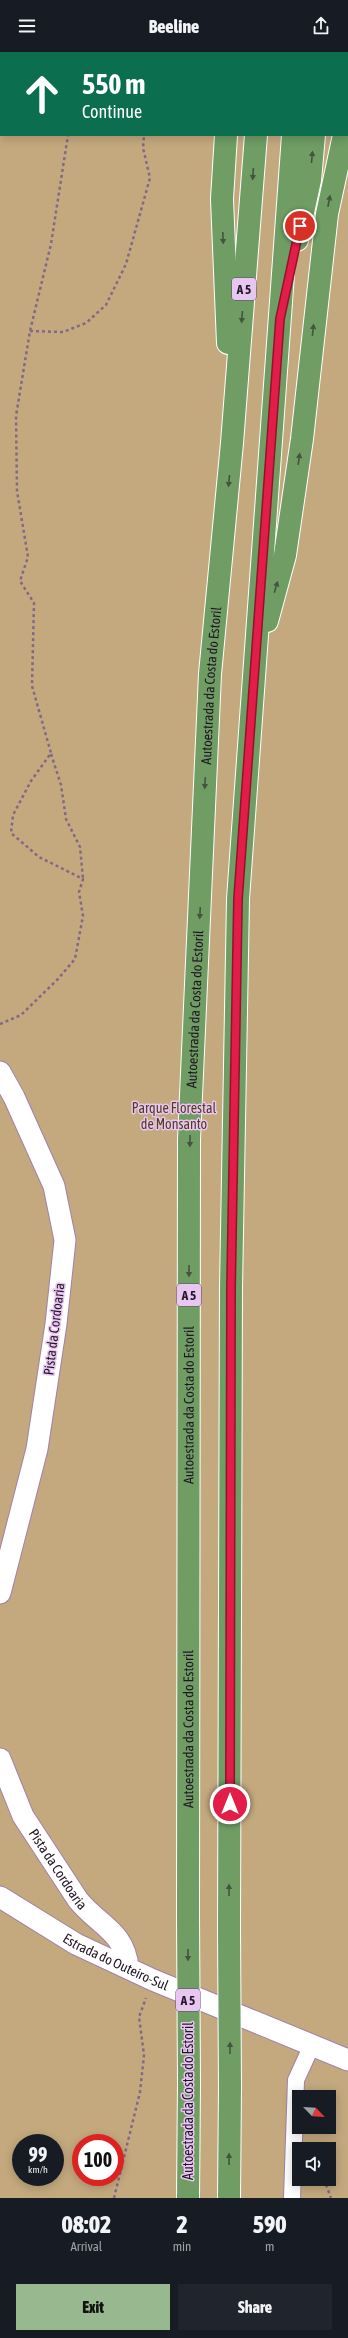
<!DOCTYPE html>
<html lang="en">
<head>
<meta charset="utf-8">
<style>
  body { margin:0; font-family:"Asap Condensed",sans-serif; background:#20242c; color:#f1f3f6; height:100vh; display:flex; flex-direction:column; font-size:15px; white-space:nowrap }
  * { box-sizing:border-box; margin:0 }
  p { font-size:13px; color:#9ea1a6 }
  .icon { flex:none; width:22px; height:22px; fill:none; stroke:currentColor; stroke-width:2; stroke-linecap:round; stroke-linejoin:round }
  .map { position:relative; height:2146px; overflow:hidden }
  .side { display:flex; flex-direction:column; background:#171b24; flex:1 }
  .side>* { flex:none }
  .hud { position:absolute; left:0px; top:0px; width:348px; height:84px; box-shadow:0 2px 10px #0003; background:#0b6e4f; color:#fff; overflow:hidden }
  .needle { width:26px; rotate:115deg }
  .tools { position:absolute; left:292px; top:2038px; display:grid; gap:8px }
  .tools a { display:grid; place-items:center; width:44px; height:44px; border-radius:0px; background:#171b24; box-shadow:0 2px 10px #0003; font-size:20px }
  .speed { position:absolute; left:12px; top:2082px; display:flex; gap:8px; font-size:20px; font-weight:700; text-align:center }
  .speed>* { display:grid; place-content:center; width:52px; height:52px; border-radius:50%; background:#171b24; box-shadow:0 2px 10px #0003; line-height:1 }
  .speed small { font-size:10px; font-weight:400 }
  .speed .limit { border:6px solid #d22; background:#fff; color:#111 }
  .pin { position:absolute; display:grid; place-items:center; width:34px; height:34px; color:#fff; margin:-17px; border:2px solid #fff; border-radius:50%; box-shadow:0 1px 4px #0007 }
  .me { position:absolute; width:44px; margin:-22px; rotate:0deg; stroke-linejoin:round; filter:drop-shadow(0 0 3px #0008) }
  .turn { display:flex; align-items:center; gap:14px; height:84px; padding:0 16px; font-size:18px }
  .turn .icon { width:52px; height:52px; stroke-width:2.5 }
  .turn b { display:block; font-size:28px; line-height:34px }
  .eta { display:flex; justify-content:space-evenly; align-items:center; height:68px; text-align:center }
  .eta b { font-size:24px; font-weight:800; line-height:28px }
  .cta { display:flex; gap:8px; margin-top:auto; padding:8px 16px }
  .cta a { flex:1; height:46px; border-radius:0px; background:#98b98f; color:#111; font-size:16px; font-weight:800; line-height:46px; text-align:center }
  .cta a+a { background:#20242c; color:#f1f3f6 }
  header { display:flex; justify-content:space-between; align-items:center; height:52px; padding:0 16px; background:#171b24; font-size:18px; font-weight:800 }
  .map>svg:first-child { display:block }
  .green { fill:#c4a97e; fill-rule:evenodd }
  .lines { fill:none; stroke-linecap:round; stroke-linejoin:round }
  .pedestrian-casing { stroke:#a181a9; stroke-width:18 }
  .minor-casing { stroke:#a181a9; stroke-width:23 }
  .motorway-casing { stroke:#fff; stroke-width:24 }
  .path { stroke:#816987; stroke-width:2.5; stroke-dasharray:3 3; stroke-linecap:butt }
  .pedestrian { stroke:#fff; stroke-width:16 }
  .minor { stroke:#fff; stroke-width:21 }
  .motorway { stroke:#6f9d63; stroke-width:22 }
  .motorway-bridge-casing { stroke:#fff; stroke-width:24; stroke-linecap:butt }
  .motorway-bridge { stroke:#6f9d63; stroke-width:22 }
  .oneway { fill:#455341 }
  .route-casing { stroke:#92132f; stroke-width:10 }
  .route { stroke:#e11d48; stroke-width:7 }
  .labels { text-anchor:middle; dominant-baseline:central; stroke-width:3; stroke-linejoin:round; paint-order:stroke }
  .shield { fill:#e9c6f2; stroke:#5e4b63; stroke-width:1 }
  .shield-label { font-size:13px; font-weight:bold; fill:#221626 }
  .street-label { font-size:14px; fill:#221626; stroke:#e9c6f2 }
  .park-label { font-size:14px; fill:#503d1d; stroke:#e9c6f2 }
</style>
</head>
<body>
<header><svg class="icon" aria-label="menu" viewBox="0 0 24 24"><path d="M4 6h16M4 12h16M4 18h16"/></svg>Beeline<svg class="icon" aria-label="share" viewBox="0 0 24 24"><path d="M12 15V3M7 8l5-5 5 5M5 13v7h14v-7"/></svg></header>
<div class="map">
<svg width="348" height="2146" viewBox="0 0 348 2146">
  <rect width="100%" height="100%" fill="#dcb9e5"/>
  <path class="green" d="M0,0H348V2146H0ZM1,1H347V83H1ZM299,2045H329V2075H299ZM21,2091H55V2125H21ZM81,2091H115V2125H81ZM299,2097H329V2127H299Z"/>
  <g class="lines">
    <defs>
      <path id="pedestrian" d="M292,2146L296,2028L312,1993"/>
      <g id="minor">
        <path d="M0,1020L14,1045L54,1134L65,1188L56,1272L37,1397L0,1541"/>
        <path id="s1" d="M0,1707L23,1764L78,1848C98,1873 125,1879 128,1916"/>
        <path id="s2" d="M0,1845L76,1892L153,1928L348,2008"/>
      </g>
      <g id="motorway">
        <path d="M233,1V0"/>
        <path d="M262,1V0"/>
        <path d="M299,1V0"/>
        <path d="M321,1V0"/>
        <path d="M226,83L222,147L228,291"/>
        <path d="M297,188L310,128L314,83"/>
        <path d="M267,569L285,503L302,387L327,162L344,83"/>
        <path id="s3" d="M188,1864L189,1088L210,622L232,391L256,83"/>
        <path d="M229,1877L231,1236L238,847L293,83"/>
        <path d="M188,2146L189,2031"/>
        <path d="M229,2146L230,2035"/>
      </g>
    </defs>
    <use href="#pedestrian" class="pedestrian-casing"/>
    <use href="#minor" class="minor-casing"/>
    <use href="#motorway" class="motorway-casing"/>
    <path class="path" d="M157,0V1
      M82,1V0
      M30,279L63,280L86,271L106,253L126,212L150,126L143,96L144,83
      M51,702L61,733L66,767L80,795L83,827
      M0,972L21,963L58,927L75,907L83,864L79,840L83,827L39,805L11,781L13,763L31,729L51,701L32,634L34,551L20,529L28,505L17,439L16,364L30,279L51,192L68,83
      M324,2127L331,2146
      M114,2146L140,2040L144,2003L139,1965L146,1946"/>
    <use href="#pedestrian" class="pedestrian"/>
    <use href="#minor" class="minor"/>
    <use href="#motorway" class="motorway"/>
    <defs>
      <path id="motorway-bridge" d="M188,1864L189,2031
        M229,1877L230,2035"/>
    </defs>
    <use href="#motorway-bridge" class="motorway-bridge-casing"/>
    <use href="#motorway-bridge" class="motorway-bridge"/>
  </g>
  <defs><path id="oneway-solid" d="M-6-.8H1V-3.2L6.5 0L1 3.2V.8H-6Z"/></defs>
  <g class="oneway">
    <use href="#oneway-solid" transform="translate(312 105) rotate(-85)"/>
    <use href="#oneway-solid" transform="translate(253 122) rotate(94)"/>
    <use href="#oneway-solid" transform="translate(329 149) rotate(-79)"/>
    <use href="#oneway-solid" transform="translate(223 186) rotate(88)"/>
    <use href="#oneway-solid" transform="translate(242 265) rotate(94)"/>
    <use href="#oneway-solid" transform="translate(313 278) rotate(-84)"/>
    <use href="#oneway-solid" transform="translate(299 407) rotate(-82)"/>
    <use href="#oneway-solid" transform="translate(229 429) rotate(95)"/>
    <use href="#oneway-solid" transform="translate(276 535) rotate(-74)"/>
    <use href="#oneway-solid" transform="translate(205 731) rotate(93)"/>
    <use href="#oneway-solid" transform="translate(200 861) rotate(93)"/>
    <use href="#oneway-solid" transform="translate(190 1089) rotate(91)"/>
    <use href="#oneway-solid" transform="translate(189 1219) rotate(90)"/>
    <use href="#oneway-solid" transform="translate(229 1838) rotate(-90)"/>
    <use href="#oneway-solid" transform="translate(188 1903) rotate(90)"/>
    <use href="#oneway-solid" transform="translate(230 1996) rotate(-90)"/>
    <use href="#oneway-solid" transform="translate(229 2107) rotate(-90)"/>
  </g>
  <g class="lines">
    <defs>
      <path id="route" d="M230,1752L231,1236L238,847L280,267L300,174"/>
    </defs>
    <use href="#route" class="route-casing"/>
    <use href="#route" class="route"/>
  </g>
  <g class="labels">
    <g class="shield">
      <rect x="232" y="226" width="24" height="22" rx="3"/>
      <rect x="177" y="1232" width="24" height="22" rx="3"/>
      <rect x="176" y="1937" width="24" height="22" rx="3"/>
    </g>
    <g class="shield-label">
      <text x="244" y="237">A 5</text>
      <text x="189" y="1243">A 5</text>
      <text x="188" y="1948">A 5</text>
    </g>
    <g class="street-label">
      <text stroke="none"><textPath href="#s3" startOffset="1231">Autoestrada da Costa do Estoril</textPath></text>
      <text stroke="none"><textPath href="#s3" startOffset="907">Autoestrada da Costa do Estoril</textPath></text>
      <text transform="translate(54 1277) rotate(-83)">Pista da Cordoaria</text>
      <text stroke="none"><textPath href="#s3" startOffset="511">Autoestrada da Costa do Estoril</textPath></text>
      <text stroke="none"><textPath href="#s3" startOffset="187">Autoestrada da Costa do Estoril</textPath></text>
      <text stroke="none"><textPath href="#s1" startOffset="125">Pista da Cordoaria</textPath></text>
      <text stroke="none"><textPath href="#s2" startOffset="133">Estrada do Outeiro-Sul</textPath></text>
      <text transform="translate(188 2049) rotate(-90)">Autoestrada da Costa do Estoril</text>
    </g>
    <g class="park-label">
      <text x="174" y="1056">Parque Florestal<tspan x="174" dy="16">de Monsanto</tspan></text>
    </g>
  </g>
</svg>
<div class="tools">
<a><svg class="needle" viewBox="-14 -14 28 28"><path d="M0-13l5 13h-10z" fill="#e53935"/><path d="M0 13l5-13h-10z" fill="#9ea1a6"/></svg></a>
<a><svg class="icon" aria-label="sound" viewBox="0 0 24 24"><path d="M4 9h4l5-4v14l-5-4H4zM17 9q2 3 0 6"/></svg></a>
</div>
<div class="speed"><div>99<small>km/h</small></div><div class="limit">100</div></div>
<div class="pin" style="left:300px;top:174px;background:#d93025"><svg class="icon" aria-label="arrive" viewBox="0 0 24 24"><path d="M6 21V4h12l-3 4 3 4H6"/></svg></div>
<svg class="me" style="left:230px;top:1752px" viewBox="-20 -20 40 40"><circle r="17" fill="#e11d48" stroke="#fff" stroke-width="3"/><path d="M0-11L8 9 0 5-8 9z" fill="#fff"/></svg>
<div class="hud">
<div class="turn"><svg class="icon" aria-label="ahead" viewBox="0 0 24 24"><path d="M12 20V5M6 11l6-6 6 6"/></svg><div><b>550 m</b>Continue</div></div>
</div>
</div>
<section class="side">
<div class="eta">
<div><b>08:02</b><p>Arrival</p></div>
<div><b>2</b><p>min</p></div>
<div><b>590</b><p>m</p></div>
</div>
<div class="cta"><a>Exit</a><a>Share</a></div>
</section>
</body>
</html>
